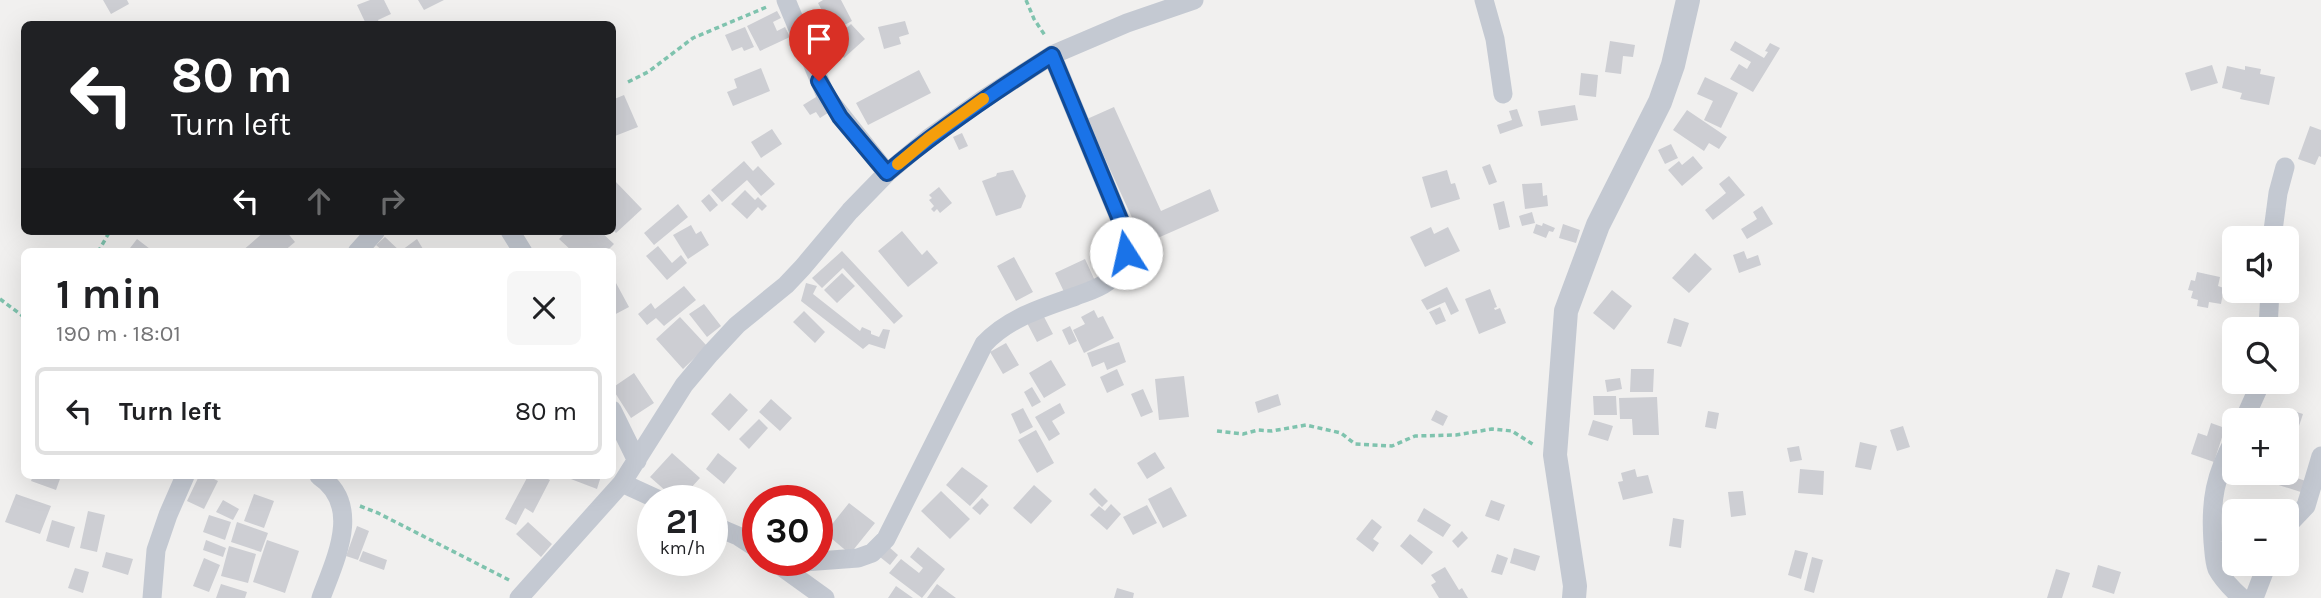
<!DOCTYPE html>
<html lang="en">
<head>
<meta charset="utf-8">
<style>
  body { margin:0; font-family:Karla,sans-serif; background:#f6f6f6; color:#202124; height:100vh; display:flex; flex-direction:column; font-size:26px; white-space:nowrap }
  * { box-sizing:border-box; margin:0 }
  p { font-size:23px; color:#757577 }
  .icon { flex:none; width:38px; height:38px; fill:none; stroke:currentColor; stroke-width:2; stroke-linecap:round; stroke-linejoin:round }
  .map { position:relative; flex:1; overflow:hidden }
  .panel { position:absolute; left:21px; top:248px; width:595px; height:231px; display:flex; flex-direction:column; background:#fff; border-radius:10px; box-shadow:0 7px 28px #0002 }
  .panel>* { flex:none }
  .hud { position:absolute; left:21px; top:21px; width:595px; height:214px; border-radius:10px; box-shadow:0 7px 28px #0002; background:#202124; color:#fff; overflow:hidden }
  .buttons { position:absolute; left:2222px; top:226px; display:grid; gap:14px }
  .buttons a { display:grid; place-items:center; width:77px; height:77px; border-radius:10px; background:#fff; box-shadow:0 7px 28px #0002; font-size:35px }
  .speed { position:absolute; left:637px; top:485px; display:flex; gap:14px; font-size:35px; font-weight:700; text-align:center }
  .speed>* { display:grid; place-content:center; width:91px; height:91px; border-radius:50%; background:#fff; box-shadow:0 7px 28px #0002; line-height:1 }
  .speed small { font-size:18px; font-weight:400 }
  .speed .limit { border:10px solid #d22; background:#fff; color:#111 }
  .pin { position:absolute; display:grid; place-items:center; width:60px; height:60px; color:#fff; margin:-72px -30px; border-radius:50% 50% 50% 0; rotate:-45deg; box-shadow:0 0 7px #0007 }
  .pin .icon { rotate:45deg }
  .me { position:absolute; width:77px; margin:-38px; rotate:350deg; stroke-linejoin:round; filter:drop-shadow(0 0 5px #0008) }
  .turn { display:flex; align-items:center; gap:24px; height:147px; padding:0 35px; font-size:32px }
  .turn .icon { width:91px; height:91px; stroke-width:2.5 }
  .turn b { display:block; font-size:49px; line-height:60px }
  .lanes { display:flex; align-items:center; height:66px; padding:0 35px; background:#0003; justify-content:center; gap:35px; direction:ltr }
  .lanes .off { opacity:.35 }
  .round { display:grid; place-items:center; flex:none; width:74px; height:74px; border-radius:10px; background:#f6f6f6 }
  .headline { display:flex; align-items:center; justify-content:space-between; height:119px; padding:0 35px }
  h1 { font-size:42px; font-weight:700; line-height:52px }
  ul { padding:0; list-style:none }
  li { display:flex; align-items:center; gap:21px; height:88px; margin:0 14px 10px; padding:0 21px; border:4px solid #e0e0e0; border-radius:10px }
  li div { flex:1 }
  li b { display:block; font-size:26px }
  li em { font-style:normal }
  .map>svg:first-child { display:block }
  .building { fill:#cdced3 }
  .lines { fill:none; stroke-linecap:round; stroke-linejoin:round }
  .path { stroke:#7fc3ae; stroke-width:3.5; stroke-dasharray:5 3.5; stroke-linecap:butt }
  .minor { stroke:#c4c9d2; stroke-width:19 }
  .tertiary { stroke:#c4c9d2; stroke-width:24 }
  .route-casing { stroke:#114b97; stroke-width:18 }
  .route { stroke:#1a73e8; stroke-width:12 }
  .slow { stroke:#f59e0b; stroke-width:12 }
</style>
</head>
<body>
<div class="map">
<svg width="2321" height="598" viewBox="0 0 2321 598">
  <rect width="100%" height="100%" fill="#f1f0ef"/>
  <path class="building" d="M103,0H127L129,4L111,14Z
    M370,0H384L391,14L378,20L380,24H366L357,5Z
    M418,0H444L424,10Z
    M823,0H841L852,21L833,31L818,3Z
    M777,11L781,18L773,22L777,31L785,27L790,37L760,51L747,26Z
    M905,21L909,34L899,37L901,44L884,49L878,27Z
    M851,24L865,39L844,58L831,43Z
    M745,27L754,47L744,51L742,47L732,51L725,35Z
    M1610,41L1635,45L1633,57L1623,56L1621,74L1605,72Z
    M1735,41L1764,58L1768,52L1765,51L1770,43L1780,48L1753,92L1730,79L1739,64L1747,69L1751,62L1730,50Z
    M2212,65L2218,83L2191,91L2185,73Z
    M2227,66L2245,70V66L2261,69L2260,74L2275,77L2269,105L2240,99L2242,93L2222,88Z
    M761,68L770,91L733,106L727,92L737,88L734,79Z
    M919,70L931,93L868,125L856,103Z
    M1581,73L1598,75L1596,97L1579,95Z
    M1705,77L1738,93L1721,128L1704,120L1713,101L1697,94Z
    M821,94L831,111L820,118L816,112L810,115L803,105Z
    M624,95L638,127L615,136L612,129V100Z
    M1575,105L1578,120L1541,126L1538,111Z
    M1114,107L1161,211L1210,189L1219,211L1144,244L1087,119Z
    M1517,109L1523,126L1500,134L1497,125L1512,120L1509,111Z
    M1687,110L1727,137L1719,149L1709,143L1704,151L1673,130Z
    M2310,126L2321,130V157L2319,156L2315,165L2298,159Z
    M772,129L782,144L761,158L751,142Z
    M962,133L968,146L959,150L953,137Z
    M1671,144L1678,158L1665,164L1658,150Z
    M1693,156L1703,168L1682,186L1668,170L1679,161L1682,165Z
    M744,161L753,171L758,166L775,184L761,196L747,180L722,202L711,190Z
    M1490,164L1497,182L1489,185L1482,167Z
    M1013,170L1026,196L1021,208L996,216L982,181L996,176L997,173Z
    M1447,170L1451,184L1455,183L1460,199L1431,208L1422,177Z
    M1729,176L1745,195L1713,220L1705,210L1726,193L1719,184Z
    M614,180L642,209L616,233L612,229V182Z
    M1542,183L1543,196L1547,195L1548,206L1525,209L1522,184Z
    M939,187L952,203L940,213L937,209L934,212L931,209L934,206L929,200L932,198L929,195Z
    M745,190L755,200L758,197L767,206L762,211L758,207L747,219L731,204Z
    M709,194L718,205L710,212L701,201Z
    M1504,201L1510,227L1499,230L1493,204Z
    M678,204L688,217L654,245L644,233Z
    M1762,206L1773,224L1747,239L1741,229L1757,219L1753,212Z
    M1532,212L1535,223L1522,226L1519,216Z
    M1543,223L1555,228L1553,232L1549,231L1546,238L1533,233L1536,224L1542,226Z
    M1563,224L1580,230L1576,243L1559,238Z
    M691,225L696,234L701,231L709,245L688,259L673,235Z
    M1431,227L1434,234L1448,227L1460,251L1425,267L1410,237Z
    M265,231H286L295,242L283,252H241Z
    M567,231H600L614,244L606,252H573L559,239Z
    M902,231L922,255L927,250L938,263L908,287L878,251Z
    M385,237L401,252H384L376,245Z
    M137,239L154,252H127Z
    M417,239L423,249L420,252H404L402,250Z
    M658,246L672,263L681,255L687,263L667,280L646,256Z
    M842,251L903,316L894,324L843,268L822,288L812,278Z
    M1744,251L1747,259L1758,255L1761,265L1739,273L1733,255Z
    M1695,253L1712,269L1689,293L1672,278Z
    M1014,257L1033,292L1016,301L997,266Z
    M1085,259L1096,283L1066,296L1055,273Z
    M2197,272L2220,277L2218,286L2224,288L2221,304L2209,302L2208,308L2197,306L2198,300L2191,298L2193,291L2188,290L2191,280L2195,281Z
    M842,273L855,286L837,303L824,290Z
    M616,283L629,307L612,316V285Z
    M806,283L817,286L813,294L860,331L862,327L871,331V334L879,337L883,329L890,330L885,349L869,344L863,349L801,301Z
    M684,286L696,300L664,326L656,318L647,325L638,314L651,303L655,309Z
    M1447,287L1459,311L1451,315L1445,302L1427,310L1421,300Z
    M1490,289L1497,307L1494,308L1495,310L1500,308L1506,323L1479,334L1465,299Z
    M1612,290L1632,306L1614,330L1593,313Z
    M704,304L721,326L707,337L689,314Z
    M1440,307L1446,321L1436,325L1429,312Z
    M1094,310L1098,318L1103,316L1114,338L1084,353L1073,330L1085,324L1081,317Z
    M804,311L825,332L815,343L793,322Z
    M1042,313L1053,334L1037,342L1026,321Z
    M680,317L707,346L683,369L656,339Z
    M1674,318L1689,323L1681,347L1667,343Z
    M1070,326L1077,341L1069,345L1062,330Z
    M1119,342L1126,362L1107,370L1104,362L1092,367L1087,353Z
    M1006,343L1019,365L1003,374L990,352Z
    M1051,360L1066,385L1044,398L1029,373Z
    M1117,369L1124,385L1107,393L1100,377Z
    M1631,369H1654L1653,392H1630Z
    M634,373L654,403L631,418L612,388Z
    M1184,376L1189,417L1159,420L1155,379Z
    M1620,378L1622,389L1607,392L1605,380Z
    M1032,387L1041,402L1032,407L1024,392Z
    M1143,389L1153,412L1141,417L1131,394Z
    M730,393L748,410L729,431L711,414Z
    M1278,394L1281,405L1258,413L1255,402Z
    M1593,396H1616L1617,415H1594Z
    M1657,397L1659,435H1633L1632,419H1620L1619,398Z
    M771,399L792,418L780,431L759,412Z
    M1060,403L1065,413L1052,421L1060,434L1049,441L1035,417Z
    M1023,408L1033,427L1020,434L1011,414Z
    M2287,409L2303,414L2288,459L2287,420H2284Z
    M1436,410L1448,416L1443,426L1431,420Z
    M1708,411L1719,413L1716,429L1705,427Z
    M759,419L768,428L749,449L739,439Z
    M1593,420L1613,426L1608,441L1588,435Z
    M2211,423L2225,428L2214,462L2191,454L2198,433L2207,436Z
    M1903,426L1910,447L1897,451L1890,430Z
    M1036,430L1054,463L1037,473L1018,440Z
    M1860,442L1877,446L1871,470L1855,467Z
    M1799,446L1802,460L1790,462L1787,448Z
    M1155,452L1165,468L1147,479L1137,463Z
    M672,453L700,478L680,500H676L650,477Z
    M718,453L737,468L724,484L706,469Z
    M962,467L988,486L970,506L946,485Z
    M1635,469L1637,477L1648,475L1653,493L1623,500L1618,482L1623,481L1621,473Z
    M1800,469L1824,471L1823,495L1798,493Z
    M2265,472H2281L2308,482L2304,493L2263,480Z
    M33,476H61L56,490L31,481Z
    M199,476H208L218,481L204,509L187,501Z
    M528,476H542L550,480L533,513L525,508L516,525L505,519Z
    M563,476H601L597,489Z
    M1034,485L1052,501L1031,524L1013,508Z
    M1171,487L1187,516L1163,528L1148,499Z
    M1095,488L1108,501L1102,507L1089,494Z
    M941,491L970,519L950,539L921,511Z
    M1743,491L1746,515L1731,517L1728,492Z
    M16,494L51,506L40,534L5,522Z
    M254,494L274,501L264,528L244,521Z
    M982,498L989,505L980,515L972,508Z
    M223,500L239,509L233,520L216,512Z
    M1491,500L1505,505L1499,521L1485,516Z
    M849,503L875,523L850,554L825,533Z
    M1111,504L1121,514L1107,530L1090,515L1099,506L1105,511Z
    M1147,505L1157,523L1133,535L1123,517Z
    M1424,508L1451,525L1443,537L1417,521Z
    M88,511L105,515L97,552L80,548Z
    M209,515L231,522L225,540L203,532Z
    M1673,518L1684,520L1681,548L1669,546Z
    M1372,519L1382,527L1373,539L1379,543L1373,552L1356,539Z
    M52,520L75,527L69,548L46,541Z
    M237,522L268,533L261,552L231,542Z
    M528,522L552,544L541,557L516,534Z
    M357,526L369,531L358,560L346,556Z
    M1462,531L1468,538L1458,548L1452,541Z
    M1410,534L1433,552L1422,565L1400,546Z
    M206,540L226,548L223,557L203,550Z
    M267,540L299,551L285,593L253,582Z
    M229,546L256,554L248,583L221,576Z
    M889,547L898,555L890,565L880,557Z
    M918,547L945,569L922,598L889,573L901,559L919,573L923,568L910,557Z
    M1514,548L1540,556L1535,571L1510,563Z
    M1795,550L1808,553L1801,579L1788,575Z
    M363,551L387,560L384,570L359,561Z
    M106,552L133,559L128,575L102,567Z
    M1497,554L1508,558L1502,575L1491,572Z
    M1812,557L1823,560L1814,593L1804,590Z
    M204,558L220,565L209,592L193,586Z
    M2098,565L2121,572L2114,594L2092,587Z
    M1445,567L1459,590L1462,588L1468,598H1439L1431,585L1436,582L1431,575Z
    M75,568L89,572L83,593L68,588Z
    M2056,569L2070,573L2062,598H2047Z
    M221,584L247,592L245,598H216Z
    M937,584L956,598H927Z
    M896,586L913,598H888Z
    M1117,588L1134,593L1133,598H1114Z"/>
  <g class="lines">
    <path class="path" d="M1026,0L1034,19L1046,37
      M628,82L648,72L693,38L769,6
      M98,252L110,231
      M0,299L24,317
      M1217,431L1243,434L1258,430L1272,431L1306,425L1341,433L1355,444L1392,446L1415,436L1456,435L1492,429L1512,431L1534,445
      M360,506L378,513L509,580"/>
    <path class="minor" d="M786,0L826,96L887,173
      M1484,0L1495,39L1503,94
      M510,231L523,252
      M2272,238L2278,193L2285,167
      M357,252L376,231
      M2268,329L2270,290
      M612,410L637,461
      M2244,420L2261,382
      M2235,438C2215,475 2210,500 2213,542C2214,551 2214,561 2217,569C2223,580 2233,590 2242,598
      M319,476C363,505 335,560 321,598
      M622,483L659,500
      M712,525L738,536L758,549
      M2287,526L2306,506L2321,456
      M775,562L825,598
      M777,564L858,558L872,553L886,539L984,344C1009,317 1043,308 1076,296C1086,292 1098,289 1107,282C1120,271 1125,256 1128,239L1052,55
      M152,598L156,550L168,515L185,476
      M519,598L622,483L684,385L710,354L737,325L786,285L803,267L850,211L887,173L929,138L982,100L1052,55L1127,23L1194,0
      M2254,598L2267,564"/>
    <path class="tertiary" d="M1574,598L1575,586L1555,455L1566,311L1598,225L1660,102L1673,65L1688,0"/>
  </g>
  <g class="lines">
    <defs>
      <path id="route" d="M819,81L840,117L887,173C939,129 994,92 1052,55L1128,239L1126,253"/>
    </defs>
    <use href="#route" class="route-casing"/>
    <use href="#route" class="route"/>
    <path class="slow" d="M898,164L929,138L983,99"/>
  </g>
</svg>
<div class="buttons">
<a><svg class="icon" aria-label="sound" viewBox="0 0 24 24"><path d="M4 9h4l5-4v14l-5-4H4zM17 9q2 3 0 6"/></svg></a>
<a><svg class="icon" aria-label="search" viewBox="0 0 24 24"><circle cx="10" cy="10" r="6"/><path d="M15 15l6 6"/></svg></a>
<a>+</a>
<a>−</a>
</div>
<div class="speed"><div>21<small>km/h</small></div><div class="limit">30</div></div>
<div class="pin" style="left:819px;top:81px;background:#d93025"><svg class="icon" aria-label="arrive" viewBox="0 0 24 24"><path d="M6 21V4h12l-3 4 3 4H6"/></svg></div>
<svg class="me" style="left:1126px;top:253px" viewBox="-20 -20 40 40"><circle r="19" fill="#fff"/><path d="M0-13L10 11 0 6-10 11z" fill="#1a73e8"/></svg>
<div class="hud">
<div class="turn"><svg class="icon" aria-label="left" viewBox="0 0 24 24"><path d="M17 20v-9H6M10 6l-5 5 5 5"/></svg><div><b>80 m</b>Turn left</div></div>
<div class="lanes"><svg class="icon" aria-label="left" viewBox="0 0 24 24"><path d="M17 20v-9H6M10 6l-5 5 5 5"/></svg><svg class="icon off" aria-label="ahead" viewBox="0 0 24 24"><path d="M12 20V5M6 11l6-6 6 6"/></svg><svg class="icon off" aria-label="right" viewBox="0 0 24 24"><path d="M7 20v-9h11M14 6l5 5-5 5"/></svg></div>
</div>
<section class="panel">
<div class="headline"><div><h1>1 min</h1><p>190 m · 18:01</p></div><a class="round"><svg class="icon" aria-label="close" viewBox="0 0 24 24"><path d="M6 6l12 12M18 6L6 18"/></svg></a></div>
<ul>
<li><svg class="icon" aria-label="left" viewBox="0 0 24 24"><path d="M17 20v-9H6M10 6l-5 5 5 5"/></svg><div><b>Turn left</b></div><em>80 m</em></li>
</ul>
</section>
</div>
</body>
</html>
